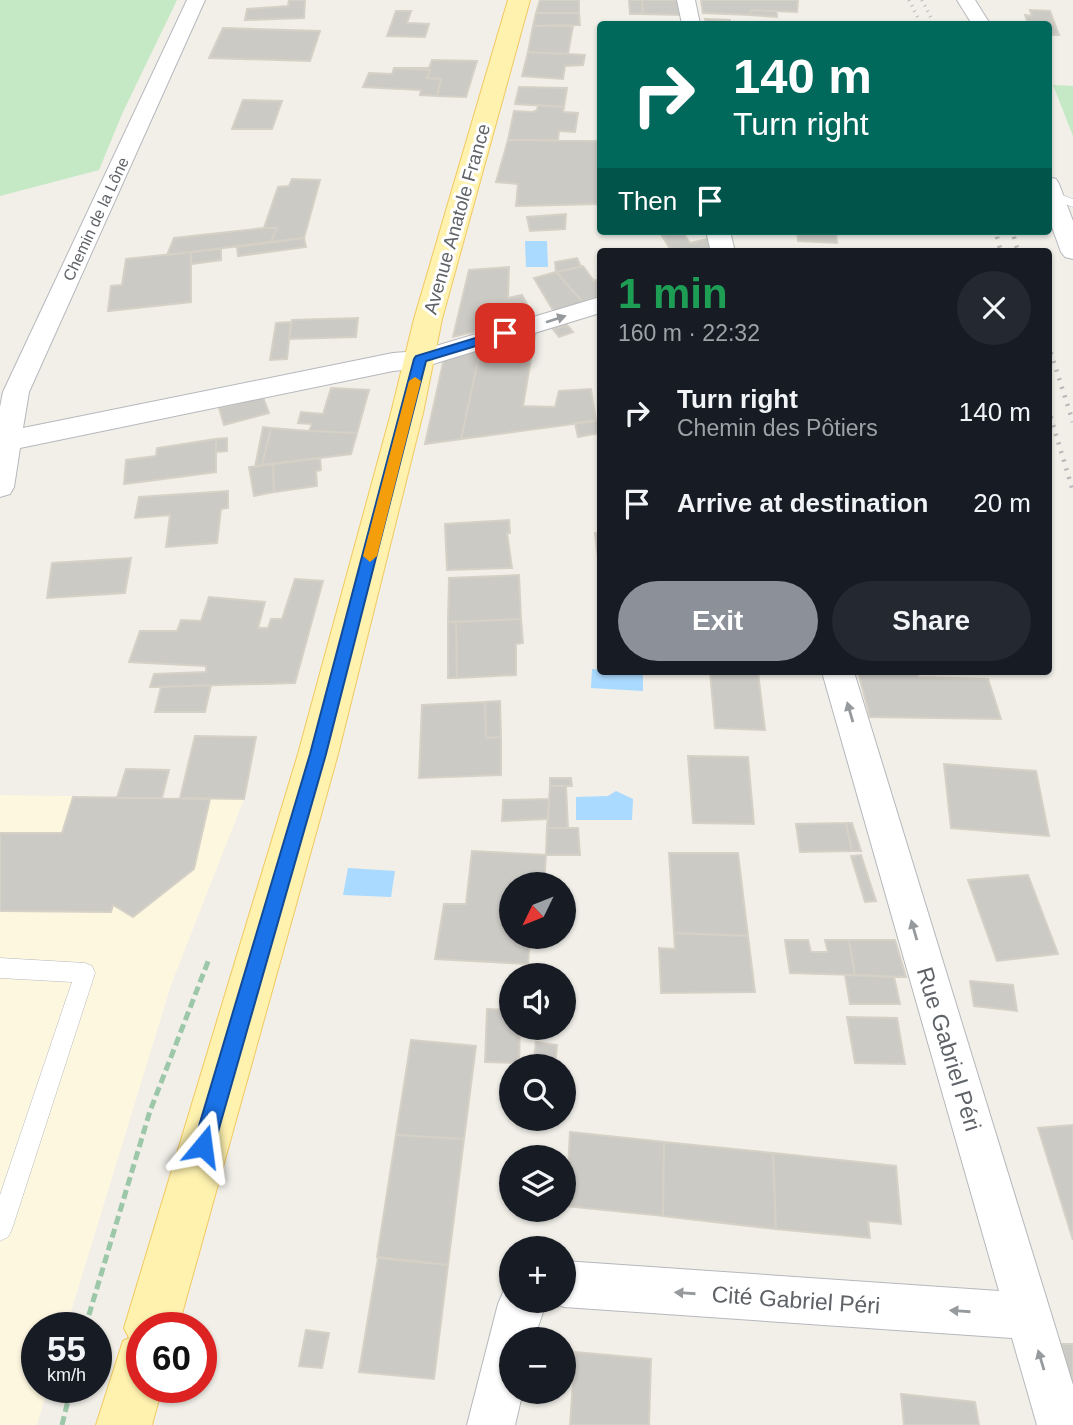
<!DOCTYPE html>
<html lang="en">
<head>
<meta charset="utf-8">
<style>
  body { margin:0; font-family:Helvetica,sans-serif; background:#242831; color:#f1f3f6; height:100vh; display:flex; flex-direction:column; font-size:26px; white-space:nowrap }
  * { box-sizing:border-box; margin:0 }
  p { font-size:23px; color:#9ea1a6 }
  .icon { flex:none; width:38px; height:38px; fill:none; stroke:currentColor; stroke-width:2; stroke-linecap:round; stroke-linejoin:round }
  .map { position:relative; flex:1; overflow:hidden }
  .details { position:absolute; left:597px; top:248px; width:455px; height:427px; display:flex; flex-direction:column; background:#171b24; border-radius:7px; box-shadow:0 2px 5px #0004 }
  .details>* { flex:none }
  .banner { position:absolute; left:597px; top:21px; width:455px; height:214px; border-radius:7px; box-shadow:0 2px 5px #0004; background:#00695c; color:#fff; overflow:hidden }
  .needle { width:46px; rotate:227deg }
  .buttons { position:absolute; left:499px; top:872px; display:grid; gap:14px }
  .buttons a { display:grid; place-items:center; width:77px; height:77px; border-radius:50%; background:#171b24; box-shadow:0 2px 5px #0004; font-size:35px }
  .speed { position:absolute; left:21px; top:1312px; display:flex; gap:14px; font-size:35px; font-weight:700; text-align:center }
  .speed>* { display:grid; place-content:center; width:91px; height:91px; border-radius:50%; background:#171b24; box-shadow:0 2px 5px #0004; line-height:1 }
  .speed small { font-size:18px; font-weight:400 }
  .speed .limit { border:10px solid #d22; background:#fff; color:#111 }
  .pin { position:absolute; display:grid; place-items:center; width:60px; height:60px; color:#fff; margin:-30px; border-radius:14px; box-shadow:0 4px 10px #0006 }
  .me { position:absolute; width:77px; margin:-38px; rotate:16deg; stroke-linejoin:round; filter:drop-shadow(0 0 5px #0008) }
  .turn { display:flex; align-items:center; gap:24px; height:147px; padding:0 21px; font-size:32px }
  .turn .icon { width:91px; height:91px; stroke-width:2.5 }
  .turn b { display:block; font-size:49px; line-height:60px }
  .then { display:flex; align-items:center; height:66px; padding:0 21px; background:#0003; gap:14px; font-size:26px }
  .round { display:grid; place-items:center; flex:none; width:74px; height:74px; border-radius:37px; background:#242831 }
  .headline { display:flex; align-items:center; justify-content:space-between; height:119px; padding:0 21px }
  h1 { font-size:42px; font-weight:800; line-height:52px; color:#1e9e55 }
  .action { display:flex; gap:14px; margin-top:auto; padding:14px 21px }
  .action a { flex:1; height:80px; border-radius:42px; background:#8c9099; color:#fff; font-size:28px; font-weight:800; line-height:80px; text-align:center }
  .action a+a { background:#242831; color:#f1f3f6 }
  ul { padding:0; list-style:none }
  li { display:flex; align-items:center; gap:21px; height:91px; padding:0 21px }
  li div { flex:1 }
  li b { display:block; font-size:26px }
  li em { font-style:normal }
  .map>svg:first-child { display:block }
  .commercial { fill:#fef7e0 }
  .green { fill:#c5e8c5 }
  .water { fill:#aadaff }
  .building { fill:#cccac5; stroke:#d6d1c6; stroke-width:2 }
  .lines { fill:none; stroke-linecap:round; stroke-linejoin:round }
  .lane-casing { stroke:#b5b8bc; stroke-width:1 }
  .street-casing { stroke:#b5b8bc; stroke-width:2 }
  .primary-casing { stroke:#f2c960; stroke-width:2 }
  .path { stroke:#9cc7a9; stroke-width:5; stroke-dasharray:9 4.5; stroke-linecap:butt }
  .lane { fill:#fff; fill-rule:evenodd }
  .street { fill:#fff; fill-rule:evenodd }
  .primary { fill:#fff2af; fill-rule:evenodd }
  .rail-far1 { stroke:#b6b7b8; stroke-width:3.5; stroke-dasharray:1 5; stroke-linecap:butt }
  .rail { stroke:#b6b7b8; stroke-width:4.5; stroke-dasharray:2 7; stroke-linecap:butt }
  .oneway { fill:#979a9d }
  .route { fill:#1a73e8; stroke:#114b97; stroke-width:2 }
  .slow { fill:#f59e0b }
  .labels { text-anchor:middle; dominant-baseline:central; stroke-width:6; stroke-linejoin:round; paint-order:stroke }
  .far-street-label { font-size:16px; fill:#5f6368; stroke:#fff }
  .street-label { font-size:19px; fill:#5f6368; stroke:#fff }
  .near-street-label { font-size:23px; fill:#5f6368; stroke:#fff }
</style>
</head>
<body>
<div class="map">
<svg width="1073" height="1425" viewBox="0 0 1073 1425">
  <rect width="100%" height="100%" fill="#f1efe8"/>
  <path class="commercial" d="M0,795L244,799L171,985L66,1328H37V1388H48L37,1425H0Z"/>
  <path class="green" d="M0,0H177L122,114L99,170L0,196Z
    M1053,85L1073,86V136Z"/>
  <path class="water" d="M525,241H547L548,267H526Z
    M592,669L643,673V691L591,688Z
    M616,791L633,799L632,820H576V797L608,796Z
    M348,868L395,871L391,897L343,895Z"/>
  <path class="building" d="M289,0H305L304,18L245,20L247,9L288,6Z
    M540,0H579V13H536Z
    M629,0H642L643,14H630Z
    M642,0H678L681,15L643,14Z
    M701,0H798L797,12L751,10L750,15L703,13Z
    M751,10L777,11V17L750,15Z
    M1030,10L1050,11L1059,35H1048V24H1028L1025,15L1032,16Z
    M396,11H411L407,23L429,24L425,37L387,36Z
    M536,13H579L580,25L533,26Z
    M705,19L730,20V24H707Z
    M533,26H573L568,54L528,52Z
    M223,28L320,31L310,61L209,58Z
    M528,52L568,54L585,55L583,65L565,66L563,79L522,76Z
    M432,60L477,61L466,97L437,96L441,79L427,78L430,70L394,68H429Z
    M394,68L430,70L427,78L441,79L437,96L420,95L421,90L363,87L369,73L392,74Z
    M519,87L567,88L564,107L515,104Z
    M243,100L282,101L272,129H232Z
    M538,105L564,107L563,112L578,113L575,132L559,131L558,140H508L514,111L533,112L537,110Z
    M508,140L600,141V204L516,206L518,184L496,182Z
    M292,179L320,180L304,238L271,242L277,228H264L278,187L289,186Z
    M566,214L565,229L530,231L527,217Z
    M264,228H277L271,242L167,255L174,238Z
    M659,231H682L690,243L708,239L713,252H672Z
    M797,231H836L837,243L798,241Z
    M304,238L306,247L238,256L237,247Z
    M221,249V260L191,264V252Z
    M191,252V302L108,311L111,286L122,285L126,259Z
    M577,258L581,267L556,272L555,262Z
    M583,266L594,281L600,279V296L583,302L556,272Z
    M509,267L508,298L522,295L534,317L453,337L469,270Z
    M556,272L584,303L554,312L534,278Z
    M358,318L356,337L289,339L292,320Z
    M291,322L287,359L270,360L276,323Z
    M567,325L573,332L559,337L553,329Z
    M535,335L523,406L555,407L559,391L591,389L596,421L461,439L481,347Z
    M481,347L461,439L425,444L445,354Z
    M331,388L369,390L357,433L309,431L312,424L298,423L301,412L323,414Z
    M263,397L269,413L224,425L219,408Z
    M600,420V433L578,437L575,423Z
    M263,427L271,428L262,465L255,467Z
    M271,428L309,431L357,433L351,454L262,465Z
    M227,438V451L216,452V439Z
    M216,439V472L124,484L126,460L156,456L157,448Z
    M320,458L321,470L316,471L317,486L274,492L273,464Z
    M273,464L274,492L254,496L249,467Z
    M228,491V508L221,509L217,543L166,547L170,515L135,518L139,497Z
    M509,520L510,533H507L512,568L447,570L445,524Z
    M595,533H600V576Z
    M131,558L125,593L47,598L52,563Z
    M519,575L521,619L448,622L449,578Z
    M295,579L323,581L295,683L150,687L154,674L206,672V666L129,662L140,631H177L181,620L201,621L209,597L265,602L258,628H268L271,619H282Z
    M521,619L523,643L516,644V675L457,678L456,622Z
    M448,622H456L457,678H448Z
    M710,672H758L765,730L715,728Z
    M858,672H915L919,677L988,679L1001,719L870,717Z
    M211,685L205,712H155L161,687Z
    M500,701L501,737L486,738L485,702Z
    M485,702L486,738L501,737V775L419,778L422,705Z
    M195,736L256,737L244,799L180,798Z
    M688,756L748,757L754,824L693,823Z
    M944,764L1036,771L1049,836L951,828Z
    M126,769L169,770L162,798H117Z
    M550,778H571L572,786H550Z
    M550,786H566L568,828H547Z
    M73,797L210,799L194,869L133,917L113,905L111,912L0,911V833H62Z
    M549,799L548,819L502,821L503,800Z
    M846,823L852,851L800,852L796,824Z
    M846,823H852L861,851H852Z
    M547,828H578L580,855H546Z
    M472,851L546,855L544,884H511V936H530L528,964L435,959L444,904H466Z
    M669,853H738L748,936L674,933Z
    M861,855L876,901L865,902L851,856Z
    M1028,875L1058,954L997,961L968,880Z
    M674,933L748,936L755,992L661,993L659,948L675,949Z
    M785,940H808L811,952H828L825,940H849L855,975L790,973Z
    M849,940H895L906,977L855,975Z
    M845,975L894,977L900,1004H850Z
    M970,981L1013,985L1017,1011L974,1006Z
    M487,1009L511,1010V1027H520L519,1063L485,1062Z
    M847,1017L897,1018L905,1064L855,1063Z
    M411,1040L476,1046L464,1139L396,1135Z
    M536,1042L557,1045L555,1066H533Z
    M1073,1125V1240L1038,1128Z
    M570,1132L664,1142L663,1216L566,1206Z
    M396,1135L464,1139L448,1265L377,1257Z
    M664,1142L773,1153L776,1229L663,1216Z
    M773,1153L896,1166L901,1224L868,1221L870,1238L776,1229Z
    M378,1258L448,1265L434,1379L359,1372Z
    M306,1330L329,1333L322,1368L299,1366Z
    M1061,1344H1073V1390L1072,1386Z
    M575,1352L651,1359L649,1425H570Z
    M901,1394L975,1402L979,1425H904Z"/>
  <g class="lines">
    <defs>
      <path id="lane" d="M1053,192L1073,199V207L1049,198V194Z
        M0,958L85,963L92,966L95,973L12,1229L8,1237L0,1241V1195L72,982L0,978Z"/>
      <path id="street" d="M187,0H205L29,392L23,428L393,353L419,351L600,297V313L420,368L393,371L20,448L14,487L10,494L0,497V407L3,392Z
        M677,0H695L700,24H682Z
        M957,0H975L990,24H972Z
        M1048,177L1056,179L1059,184L1073,221V259L1065,257L1061,252L1048,216Z
        M706,231H730L735,252H711Z
        M822,672H854L1073,1385V1425H1037L1012,1338L564,1307L548,1300H564V1261L999,1291Z
        M511,1283V1300H547L534,1339H511V1391H523L515,1425H467L498,1304L505,1288Z"/>
      <path id="primary" d="M508,0H530L442,319L423,413L338,754L178,1328H142V1388H162L152,1425H96L123,1341L129,1338L124,1328L298,754L391,413L414,319Z"/>
    </defs>
    <use href="#lane" class="lane-casing"/>
    <use href="#street" class="street-casing"/>
    <use href="#primary" class="primary-casing"/>
    <path class="path" d="M85,1328L150,1111L209,959
      M62,1425L71,1388"/>
    <use href="#lane" class="lane"/>
    <use href="#street" class="street"/>
    <use href="#primary" class="primary"/>
    <path class="rail-far1" d="M909,0L921,24
      M922,0L934,24
      M995,231L997,239
      M1012,231L1014,239"/>
    <path class="rail" d="M997,237L1001,252
      M1014,237L1018,252
      M1048,344L1073,422
      M1048,408L1073,491"/>
  </g>
  <defs><path id="oneway-solid" d="M-6-.8H1V-3.2L6.5 0L1 3.2V.8H-6Z" transform="scale(1.75)"/></defs>
  <g class="oneway">
    <use href="#oneway-solid" transform="translate(556 319) rotate(-18)"/>
    <use href="#oneway-solid" transform="translate(850 712) rotate(-106)"/>
    <use href="#oneway-solid" transform="translate(914 930) rotate(-106)"/>
    <use href="#oneway-solid" transform="translate(685 1293) rotate(-176)"/>
    <use href="#oneway-solid" transform="translate(960 1311) rotate(-176)"/>
    <use href="#oneway-solid" transform="translate(1041 1360) rotate(-107)"/>
  </g>
  <path class="route" d="M505,329L509,330V336L426,361L326,754L214,1146L211,1154L203,1157L196,1154L193,1146L310,754L414,359L416,356Z"/>
  <path class="slow" d="M415,377L421,381L377,556L370,562L363,556L409,381Z"/>
  <g class="labels">
    <g class="far-street-label">
      <text transform="translate(96 219) rotate(-65)">Chemin de la Lône</text>
    </g>
    <g class="street-label">
      <text transform="translate(457 219) rotate(-74)">Avenue Anatole France</text>
    </g>
    <g class="near-street-label">
      <text transform="translate(949 1049) rotate(73)">Rue Gabriel Péri</text>
      <text transform="translate(796 1300) rotate(4)">Cité Gabriel Péri</text>
    </g>
  </g>
</svg>
<div class="buttons">
<a><svg class="needle" viewBox="-14 -14 28 28"><path d="M0-13l5 13h-10z" fill="#e53935"/><path d="M0 13l5-13h-10z" fill="#9ea1a6"/></svg></a>
<a><svg class="icon" aria-label="sound" viewBox="0 0 24 24"><path d="M4 9h4l5-4v14l-5-4H4zM17 9q2 3 0 6"/></svg></a>
<a><svg class="icon" aria-label="search" viewBox="0 0 24 24"><circle cx="10" cy="10" r="6"/><path d="M15 15l6 6"/></svg></a>
<a><svg class="icon" aria-label="layers" viewBox="0 0 24 24"><path d="M12 4l9 5-9 5-9-5zM3 14l9 5 9-5"/></svg></a>
<a>+</a>
<a>−</a>
</div>
<div class="speed"><div>55<small>km/h</small></div><div class="limit">60</div></div>
<div class="pin" style="left:505px;top:333px;background:#d93025"><svg class="icon" aria-label="arrive" viewBox="0 0 24 24"><path d="M6 21V4h12l-3 4 3 4H6"/></svg></div>
<svg class="me" style="left:203px;top:1146px" viewBox="-20 -20 40 40"><path d="M0-17L14 15 0 8-14 15z" fill="#1a73e8" stroke="#fff" stroke-width="4"/></svg>
<div class="banner">
<div class="turn"><svg class="icon" aria-label="right" viewBox="0 0 24 24"><path d="M7 20v-9h11M14 6l5 5-5 5"/></svg><div><b>140 m</b>Turn right</div></div>
<div class="then">Then<svg class="icon" aria-label="arrive" viewBox="0 0 24 24"><path d="M6 21V4h12l-3 4 3 4H6"/></svg></div>
</div>
<section class="details">
<div class="headline"><div><h1>1 min</h1><p>160 m · 22:32</p></div><a class="round"><svg class="icon" aria-label="close" viewBox="0 0 24 24"><path d="M6 6l12 12M18 6L6 18"/></svg></a></div>
<ul>
<li><svg class="icon" aria-label="right" viewBox="0 0 24 24"><path d="M7 20v-9h11M14 6l5 5-5 5"/></svg><div><b>Turn right</b><p>Chemin des Pôtiers</p></div><em>140 m</em></li>
<li><svg class="icon" aria-label="arrive" viewBox="0 0 24 24"><path d="M6 21V4h12l-3 4 3 4H6"/></svg><div><b>Arrive at destination</b></div><em>20 m</em></li>
</ul>
<div class="action"><a>Exit</a><a>Share</a></div>
</section>
</div>
</body>
</html>
